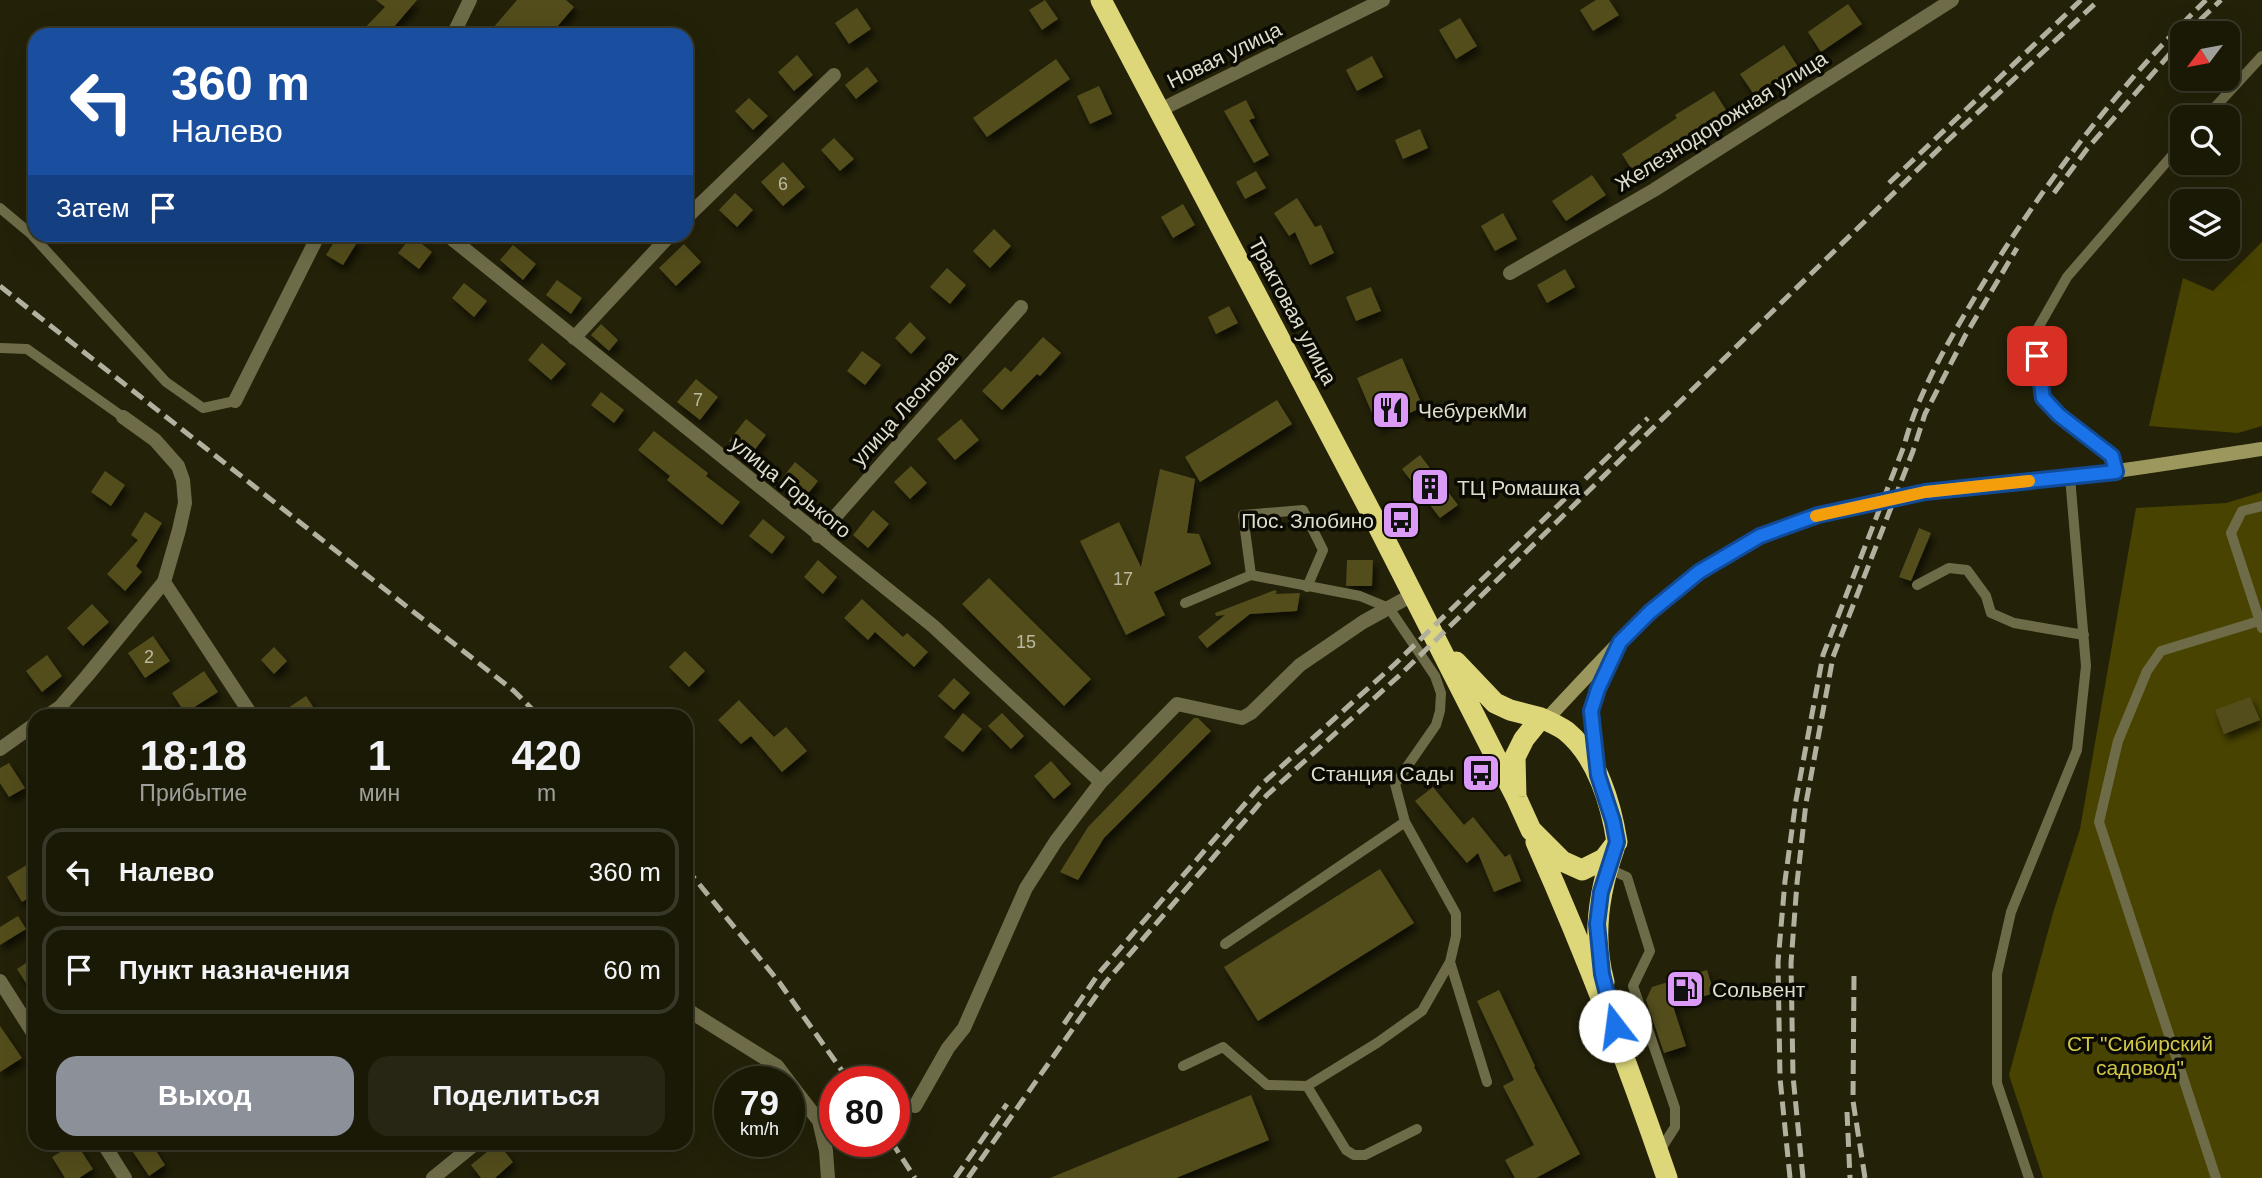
<!DOCTYPE html>
<html lang="ru">
<head>
<meta charset="utf-8">
<style>
  body { margin:0; font-family:Arial,sans-serif; background:#272614; color:#f1f3f6; height:100vh; display:flex; flex-direction:column; font-size:26px; white-space:nowrap }
  * { box-sizing:border-box; margin:0 }
  p { font-size:23px; color:#9fa09b }
  .icon { flex:none; width:38px; height:38px; fill:none; stroke:currentColor; stroke-width:2; stroke-linecap:round; stroke-linejoin:round }
  .map { position:relative; flex:1; overflow:hidden }
  .sheet { position:absolute; left:28px; top:709px; width:665px; height:441px; display:flex; flex-direction:column; background:#1a1906; border-radius:21px; box-shadow:0 7px 28px #0002,0 0 0 2px #383828 }
  .sheet>* { flex:none }
  .hud { position:absolute; left:28px; top:28px; width:665px; height:214px; border-radius:21px; box-shadow:0 7px 28px #0002,0 0 0 2px #383828; background:#1a4fa0; color:#fff; overflow:hidden }
  .needle { width:46px; rotate:238deg }
  .controls { position:absolute; left:2170px; top:21px; display:grid; gap:14px }
  .controls a { display:grid; place-items:center; width:70px; height:70px; border-radius:14px; background:#1a1906; box-shadow:0 7px 28px #0002,0 0 0 2px #383828; font-size:35px }
  .speed { position:absolute; left:714px; top:1066px; display:flex; gap:14px; font-size:35px; font-weight:700; text-align:center }
  .speed>* { display:grid; place-content:center; width:91px; height:91px; border-radius:50%; background:#1a1906; box-shadow:0 7px 28px #0002,0 0 0 2px #383828; line-height:1 }
  .speed small { font-size:18px; font-weight:400 }
  .speed .limit { border:10px solid #d22; background:#fff; color:#111 }
  .pin { position:absolute; display:grid; place-items:center; width:60px; height:60px; color:#fff; margin:-30px; border-radius:14px; box-shadow:0 4px 10px #0006 }
  .me { position:absolute; width:77px; margin:-38px; rotate:345deg; stroke-linejoin:round; filter:drop-shadow(0 0 5px #0008) }
  .turn { display:flex; align-items:center; gap:24px; height:147px; padding:0 28px; font-size:32px }
  .turn .icon { width:91px; height:91px; stroke-width:2.5 }
  .turn b { display:block; font-size:49px; line-height:60px }
  .then { display:flex; align-items:center; height:66px; padding:0 28px; background:#0003; gap:14px; font-size:26px }
  .eta { display:flex; justify-content:space-evenly; align-items:center; height:119px; text-align:center }
  .eta b { font-size:42px; font-weight:700; line-height:49px }
  .cta { display:flex; gap:14px; margin-top:auto; padding:14px 28px }
  .cta a { flex:1; height:80px; border-radius:21px; background:#8c9099; color:#fff; font-size:28px; font-weight:700; line-height:80px; text-align:center }
  .cta a+a { background:#272614; color:#f1f3f6 }
  ul { padding:0; list-style:none }
  li { display:flex; align-items:center; gap:21px; height:88px; margin:0 14px 10px; padding:0 14px; border:4px solid #383828; border-radius:21px }
  li div { flex:1 }
  li b { display:block; font-size:26px }
  li em { font-style:normal }
  .map>svg:first-child { display:block }
  .green { fill:#484300 }
  .building { fill:#524e1d; filter:url(#shadow) }
  .lines { fill:none; stroke-linecap:round; stroke-linejoin:round }
  .lane { stroke:#6e6c48; stroke-width:10 }
  .street { stroke:#6e6c48; stroke-width:14 }
  .secondary { stroke:#9b975d; stroke-width:14 }
  .highway { stroke:#ddd77a; stroke-width:21 }
  .rail { stroke:#b2b19f; stroke-width:5; stroke-dasharray:14 7; stroke-linecap:butt }
  .route-casing { stroke:#114b97; stroke-width:18 }
  .route { stroke:#1a73e8; stroke-width:12 }
  .slow { stroke:#f59e0b; stroke-width:12 }
  .labels { text-anchor:middle; dominant-baseline:central; stroke-width:7; stroke-linejoin:round; paint-order:stroke }
  .number-label { font-size:18px; fill:#bbbaa2 }
  .street-label { font-size:21px; fill:#dedece; stroke:#0b0b03 }
  .poi-label { font-size:21px; fill:#dedece; stroke:#0b0b03; text-anchor:start }
  .park-label { font-size:21px; fill:#d1c748; stroke:#0b0b03 }
</style>
</head>
<body>
<div class="map">
<svg width="2262" height="1178" viewBox="0 0 2262 1178">
  <defs>
    <filter id="shadow"><feDropShadow dx="3.5" dy="6" stdDeviation="3.5" flood-color="#0009"/></filter>
  </defs>
  <rect width="100%" height="100%" fill="#232108"/>
  <path class="green" d="M2262,242V426L2238,433L2149,426L2183,278L2213,291Z
    M2262,492V1178H2043L2009,1075L2053,913L2080,829L2136,508L2226,503Z"/>
  <path class="building" d="M376,0H417L387,35H358L385,7Z
    M517,0H566L574,7L550,35H487Z
    M1045,0L1058,19L1042,30L1029,10Z
    M1596,0H1609L1619,15L1593,31L1580,10Z
    M1848,4L1862,24L1821,52L1808,32Z
    M857,8L871,29L849,44L835,23Z
    M1460,18L1477,46L1456,59L1439,30Z
    M1784,45L1798,67L1755,96L1740,74Z
    M797,55L813,75L794,91L778,72Z
    M1372,56L1383,77L1357,91L1346,70Z
    M1056,59L1070,79L987,137L973,118Z
    M867,67L878,81L856,99L845,85Z
    M1099,86L1112,114L1090,124L1077,96Z
    M1714,91L1728,113L1673,146L1675,150L1635,175L1622,154L1677,118L1675,115Z
    M749,98L768,116L753,130L735,111Z
    M1246,100L1255,118L1249,120L1269,155L1254,163L1224,111Z
    M1420,129L1428,148L1403,159L1395,140Z
    M834,138L854,159L840,171L821,150Z
    M783,162L805,187L783,206L761,182Z
    M1256,171L1266,188L1245,199L1236,182Z
    M1592,175L1606,195L1566,221L1552,201Z
    M735,193L753,210L737,227L719,210Z
    M1297,198L1315,227L1321,225L1334,253L1310,265L1295,232L1289,236L1274,213Z
    M1183,204L1195,225L1173,238L1161,217Z
    M1503,213L1517,239L1495,251L1481,226Z
    M994,229L1011,246L990,268L973,251Z
    M339,234H347L358,241L343,265L326,255Z
    M412,236L432,252L419,269L398,253Z
    M684,244L701,262L676,286L659,268Z
    M513,245L536,264L523,280L500,260Z
    M947,268L966,285L950,304L930,287Z
    M1565,269L1575,287L1547,303L1537,285Z
    M557,280L582,298L571,314L546,295Z
    M464,283L487,301L474,317L452,298Z
    M1371,287L1381,311L1356,321L1346,297Z
    M1229,306L1238,323L1216,334L1208,317Z
    M910,322L926,338L911,354L895,338Z
    M601,324L618,340L609,351L591,335Z
    M1043,337L1061,353L1040,376L1037,374L1002,410L982,391L1005,367L1011,372Z
    M542,343L566,364L551,380L528,360Z
    M862,351L881,365L865,385L847,371Z
    M1402,358L1423,407L1378,427L1357,378Z
    M696,379L718,397L700,420L677,402Z
    M601,392L624,410L614,423L591,405Z
    M1277,400L1292,424L1200,482L1185,457Z
    M746,419L766,435L750,456L729,441Z
    M961,419L979,440L955,460L937,439Z
    M654,431L708,473L706,476L740,502L722,525L667,480L670,476L638,450Z
    M1420,455L1458,505L1440,518L1402,469Z
    M795,462L818,481L803,500L780,481Z
    M911,466L927,483L910,499L894,482Z
    M1160,469L1195,479L1187,533L1199,534L1211,564L1154,592L1165,615L1126,635L1080,541L1119,522L1141,567Z
    M105,471L125,485L111,506L91,492Z
    M873,510L889,524L868,548L853,535Z
    M145,512L162,523L136,566L142,572L125,591L107,574L138,540L131,535Z
    M763,519L785,537L772,554L749,536Z
    M1919,528L1931,533L1911,581L1899,577Z
    M818,560L837,577L823,594L804,577Z
    M1347,560H1373L1372,586H1346Z
    M989,578L1091,679L1064,706L962,604Z
    M1275,590L1277,592L1275,594L1300,593L1297,611L1250,614L1207,648L1198,637L1225,615L1216,616L1215,613Z
    M862,599L903,637L907,633L928,652L914,667L875,632L868,640L844,618Z
    M92,604L109,622L83,646L67,628Z
    M153,636L170,661L145,678L128,653Z
    M274,647L287,661L274,674L261,660Z
    M685,651L705,671L689,687L669,667Z
    M47,655L62,676L42,692L26,671Z
    M204,671L218,692L185,713L172,693Z
    M954,678L970,693L954,710L938,696Z
    M306,696L319,716H276Z
    M2250,697L2260,720L2224,734L2215,710Z
    M739,700L774,737L786,727L807,751L782,772L751,736L741,744L718,720Z
    M963,713L982,729L963,752L944,737Z
    M1002,713L1024,736L1011,749L988,726Z
    M1194,718H1198L1211,731L1104,838L1078,880L1060,872L1088,827Z
    M1051,761L1071,784L1054,799L1034,776Z
    M9,763L25,788L9,797L0,783V768Z
    M1433,787L1464,825L1473,817L1505,857L1510,854L1521,881L1494,892L1478,853L1467,863L1415,801Z
    M35,860V894L22,902L7,877Z
    M1380,869L1414,923L1258,1021L1224,967Z
    M18,916L26,929L0,945V927Z
    M35,957V997L17,969Z
    M1707,970L1714,993L1673,1006L1686,1046L1664,1053L1646,1000L1652,987Z
    M1499,990L1535,1066L1534,1067L1580,1154L1536,1178H1515L1505,1160L1534,1145L1503,1086L1514,1080L1477,1001Z
    M0,1026L22,1058L0,1072Z
    M1251,1095L1269,1140L1176,1178H1050Z
    M76,1143L93,1169L79,1178H65L52,1157Z
    M140,1143H151L165,1165L149,1176L131,1149Z
    M498,1143L513,1162L495,1178H481L471,1165Z"/>
  <g class="lines">
    <path class="lane" d="M2206,117L2262,56
      M0,208L31,234L166,382L203,408L235,401
      M0,348L27,349L123,417
      M2116,472L2112,455L2059,415L2043,398L2034,335L2067,277L2182,144
      M2262,506L2242,511L2231,533L2262,628
      M1251,575L1243,515L1303,510L1323,550L1307,587
      M1917,585L1949,568L1967,570L1986,596L1991,613L2014,623L2084,635
      M1607,868L1627,877L1650,951L1633,986L1675,1108V1127L1659,1152
      M1225,944L1405,822
      M1450,962L1487,1082
      M1183,1066L1223,1047L1267,1085L1307,1086L1377,1043L1422,1011L1450,962L1456,936V914L1405,822L1395,784L1436,725L1440,711L1441,693L1435,676L1389,608L1360,596L1251,575L1185,603
      M1307,1086L1346,1150L1354,1155H1365L1417,1129
      M2029,1178L1997,1083V974L2011,912L2077,750L2086,666L2070,477
      M2216,1178L2099,822L2118,741L2147,671L2161,651L2259,621"/>
    <path class="street" d="M453,35L470,0
      M1160,110L1383,0
      M686,218L834,75
      M446,234L933,626L1101,782
      M1510,273L1654,190L1952,0
      M574,338L671,234
      M235,401L319,234
      M818,536L1021,307
      M164,582L252,716
      M47,716L60,707L87,676L164,582L179,530L185,503L183,480L178,466L155,440L123,417
      M0,749L35,724
      M0,981L35,1036
      M686,1009L777,1066L789,1082
      M789,1082L819,1121L826,1151L828,1178
      M915,1106L948,1048L964,1028L1026,888L1056,841L1101,782L1177,704L1242,718L1251,713L1300,665L1363,622L1414,594
      M103,1143L125,1178
      M433,1178L476,1143"/>
    <path class="secondary" d="M1546,720C1594,669 1641,615 1698,573C1806,494 1951,490 2078,476C2140,469 2201,458 2262,449
      M1597,764L1591,711L1598,689L1614,656"/>
    <path class="highway" d="M1101,0L1376,522L1516,797
      M1456,662L1495,703L1510,710L1541,718
      M1541,718C1550,722 1559,726 1566,731C1597,756 1611,804 1617,842L1604,859L1582,870L1562,861L1531,830L1516,797L1515,757L1524,739Z
      M1536,842C1585,952 1628,1064 1667,1178
      M1604,982C1592,938 1599,891 1614,849"/>
    <path class="rail" d="M2200,20L2221,0
      M1889,183L2081,0
      M2054,193L2087,149L2182,40
      M0,286L514,691L539,716
      M686,868L779,982L850,1082
      M1854,976L1853,1101L1865,1178
      M1064,1024L1099,973L1262,784L1395,664L1648,418
      M1847,1112L1850,1178
      M891,1141L915,1178
      M955,1178L1007,1104
      M968,1178L1105,983L1267,795L1401,674L1945,143L2099,0
      M1790,1178L1780,1078L1778,962L1785,881L1796,800L1823,655L1904,446C1917,396 1945,347 1972,302C2037,192 2114,90 2206,0
      M1803,1178L1793,1076L1791,963L1797,883L1806,803L1833,657L1913,451L1925,414L1965,336L2017,248"/>
  </g>
  <g class="lines">
    <defs>
      <path id="route" d="M1615,1026L1602,974L1597,924L1601,892L1617,842L1613,821L1598,775L1591,711L1598,689L1620,642L1650,612L1699,572L1760,536L1818,515L1925,492L2116,472L2112,456L2059,415L2043,398L2037,356"/>
    </defs>
    <use href="#route" class="route-casing"/>
    <use href="#route" class="route"/>
    <path class="slow" d="M1816,516L1925,492L2029,481"/>
  </g>
  <defs>
    <symbol id="restaurant-square" viewBox="-11 -11 22 22"><rect x="-9" y="-9" width="18" height="18" rx="4" fill="#da9af6" stroke="#0b0b03"/><path d="M-5-6h1v4h1v-4h1v4h1v-4h1v5L-1.5 .5V6h-2V.5L-5-1ZM5-6V6H3V1.5H1.5Q1.5-4 5-6Z" fill="#111"/></symbol>
    <symbol id="building-square" viewBox="-11 -11 22 22"><rect x="-9" y="-9" width="18" height="18" rx="4" fill="#da9af6" stroke="#0b0b03"/><path d="M-4-6H4V6H1V3H-1V6H-4ZM-2.5-4.3h1.7v1.8h-1.7ZM.8-4.3h1.7v1.8H.8ZM-2.5-1h1.7V.8h-1.7ZM.8-1h1.7V.8H.8Z" fill="#111"/></symbol>
    <symbol id="bus-square" viewBox="-11 -11 22 22"><rect x="-9" y="-9" width="18" height="18" rx="4" fill="#da9af6" stroke="#0b0b03"/><path d="M-5-6H5V4H4V6H2V4H-2V6H-4V4H-5ZM-3.5-4V0h7V-4ZM-3.5 1.2v1.5H-2V1.2ZM2 1.2v1.5H3.5V1.2Z" fill="#111"/></symbol>
    <symbol id="fuel-square" viewBox="-11 -11 22 22"><rect x="-9" y="-9" width="18" height="18" rx="4" fill="#da9af6" stroke="#0b0b03"/><path d="M-5.5-6h7V0h2V4h1.3V-2.5L3-4.5l.8-.8L6-3V5H2.5V1h-1V6h-7ZM-4.2-4.7v3.2H.2V-4.7Z" fill="#111"/></symbol>
  </defs>
  <g fill-rule="evenodd">
    <use href="#restaurant-square" x="1369" y="388" width="44" height="44"/>
    <use href="#building-square" x="1408" y="465" width="44" height="44"/>
    <use href="#bus-square" x="1379" y="498" width="44" height="44"/>
    <use href="#bus-square" x="1459" y="751" width="44" height="44"/>
    <use href="#fuel-square" x="1663" y="967" width="44" height="44"/>
  </g>
  <g class="labels">
    <g class="number-label">
      <text x="783" y="184">6</text>
      <text x="698" y="400">7</text>
      <text x="1123" y="579">17</text>
      <text x="1026" y="642">15</text>
      <text x="149" y="657">2</text>
    </g>
    <g class="street-label">
      <text transform="translate(1224 55) rotate(-26)">Новая улица</text>
      <text transform="translate(1721 121) rotate(-32)">Железнодорожная улица</text>
      <text transform="translate(1293 311) rotate(62)">Трактовая улица</text>
      <text transform="translate(904 408) rotate(-48)">улица Леонова</text>
      <text transform="translate(791 487) rotate(39)">улица Горького</text>
    </g>
    <g class="poi-label">
      <text x="1418" y="410">ЧебурекМи</text>
      <text x="1457" y="487">ТЦ Ромашка</text>
      <text x="1374" y="520" text-anchor="end">Пос. Злобино</text>
      <text x="1454" y="773" text-anchor="end">Станция Сады</text>
      <text x="1712" y="989">Сольвент</text>
    </g>
    <g class="park-label">
      <text x="2140" y="1043">СТ "Сибирский<tspan x="2140" dy="24">садовод"</tspan></text>
    </g>
  </g>
</svg>
<div class="controls">
<a><svg class="needle" viewBox="-14 -14 28 28"><path d="M0-13l5 13h-10z" fill="#e53935"/><path d="M0 13l5-13h-10z" fill="#9fa09b"/></svg></a>
<a><svg class="icon" aria-label="search" viewBox="0 0 24 24"><circle cx="10" cy="10" r="6"/><path d="M15 15l6 6"/></svg></a>
<a><svg class="icon" aria-label="layers" viewBox="0 0 24 24"><path d="M12 4l9 5-9 5-9-5zM3 14l9 5 9-5"/></svg></a>
</div>
<div class="speed"><div>79<small>km/h</small></div><div class="limit">80</div></div>
<div class="pin" style="left:2037px;top:356px;background:#d93025"><svg class="icon" aria-label="arrive" viewBox="0 0 24 24"><path d="M6 21V4h12l-3 4 3 4H6"/></svg></div>
<svg class="me" style="left:1615px;top:1026px" viewBox="-20 -20 40 40"><circle r="19" fill="#fff"/><path d="M0-13L10 11 0 6-10 11z" fill="#1a73e8"/></svg>
<div class="hud">
<div class="turn"><svg class="icon" aria-label="left" viewBox="0 0 24 24"><path d="M17 20v-9H6M10 6l-5 5 5 5"/></svg><div><b>360 m</b>Налево</div></div>
<div class="then">Затем<svg class="icon" aria-label="arrive" viewBox="0 0 24 24"><path d="M6 21V4h12l-3 4 3 4H6"/></svg></div>
</div>
<section class="sheet">
<div class="eta">
<div><b>18:18</b><p>Прибытие</p></div>
<div><b>1</b><p>мин</p></div>
<div><b>420</b><p>m</p></div>
</div>
<ul>
<li><svg class="icon" aria-label="left" viewBox="0 0 24 24"><path d="M17 20v-9H6M10 6l-5 5 5 5"/></svg><div><b>Налево</b></div><em>360 m</em></li>
<li><svg class="icon" aria-label="arrive" viewBox="0 0 24 24"><path d="M6 21V4h12l-3 4 3 4H6"/></svg><div><b>Пункт назначения</b></div><em>60 m</em></li>
</ul>
<div class="cta"><a>Выход</a><a>Поделиться</a></div>
</section>
</div>
</body>
</html>
